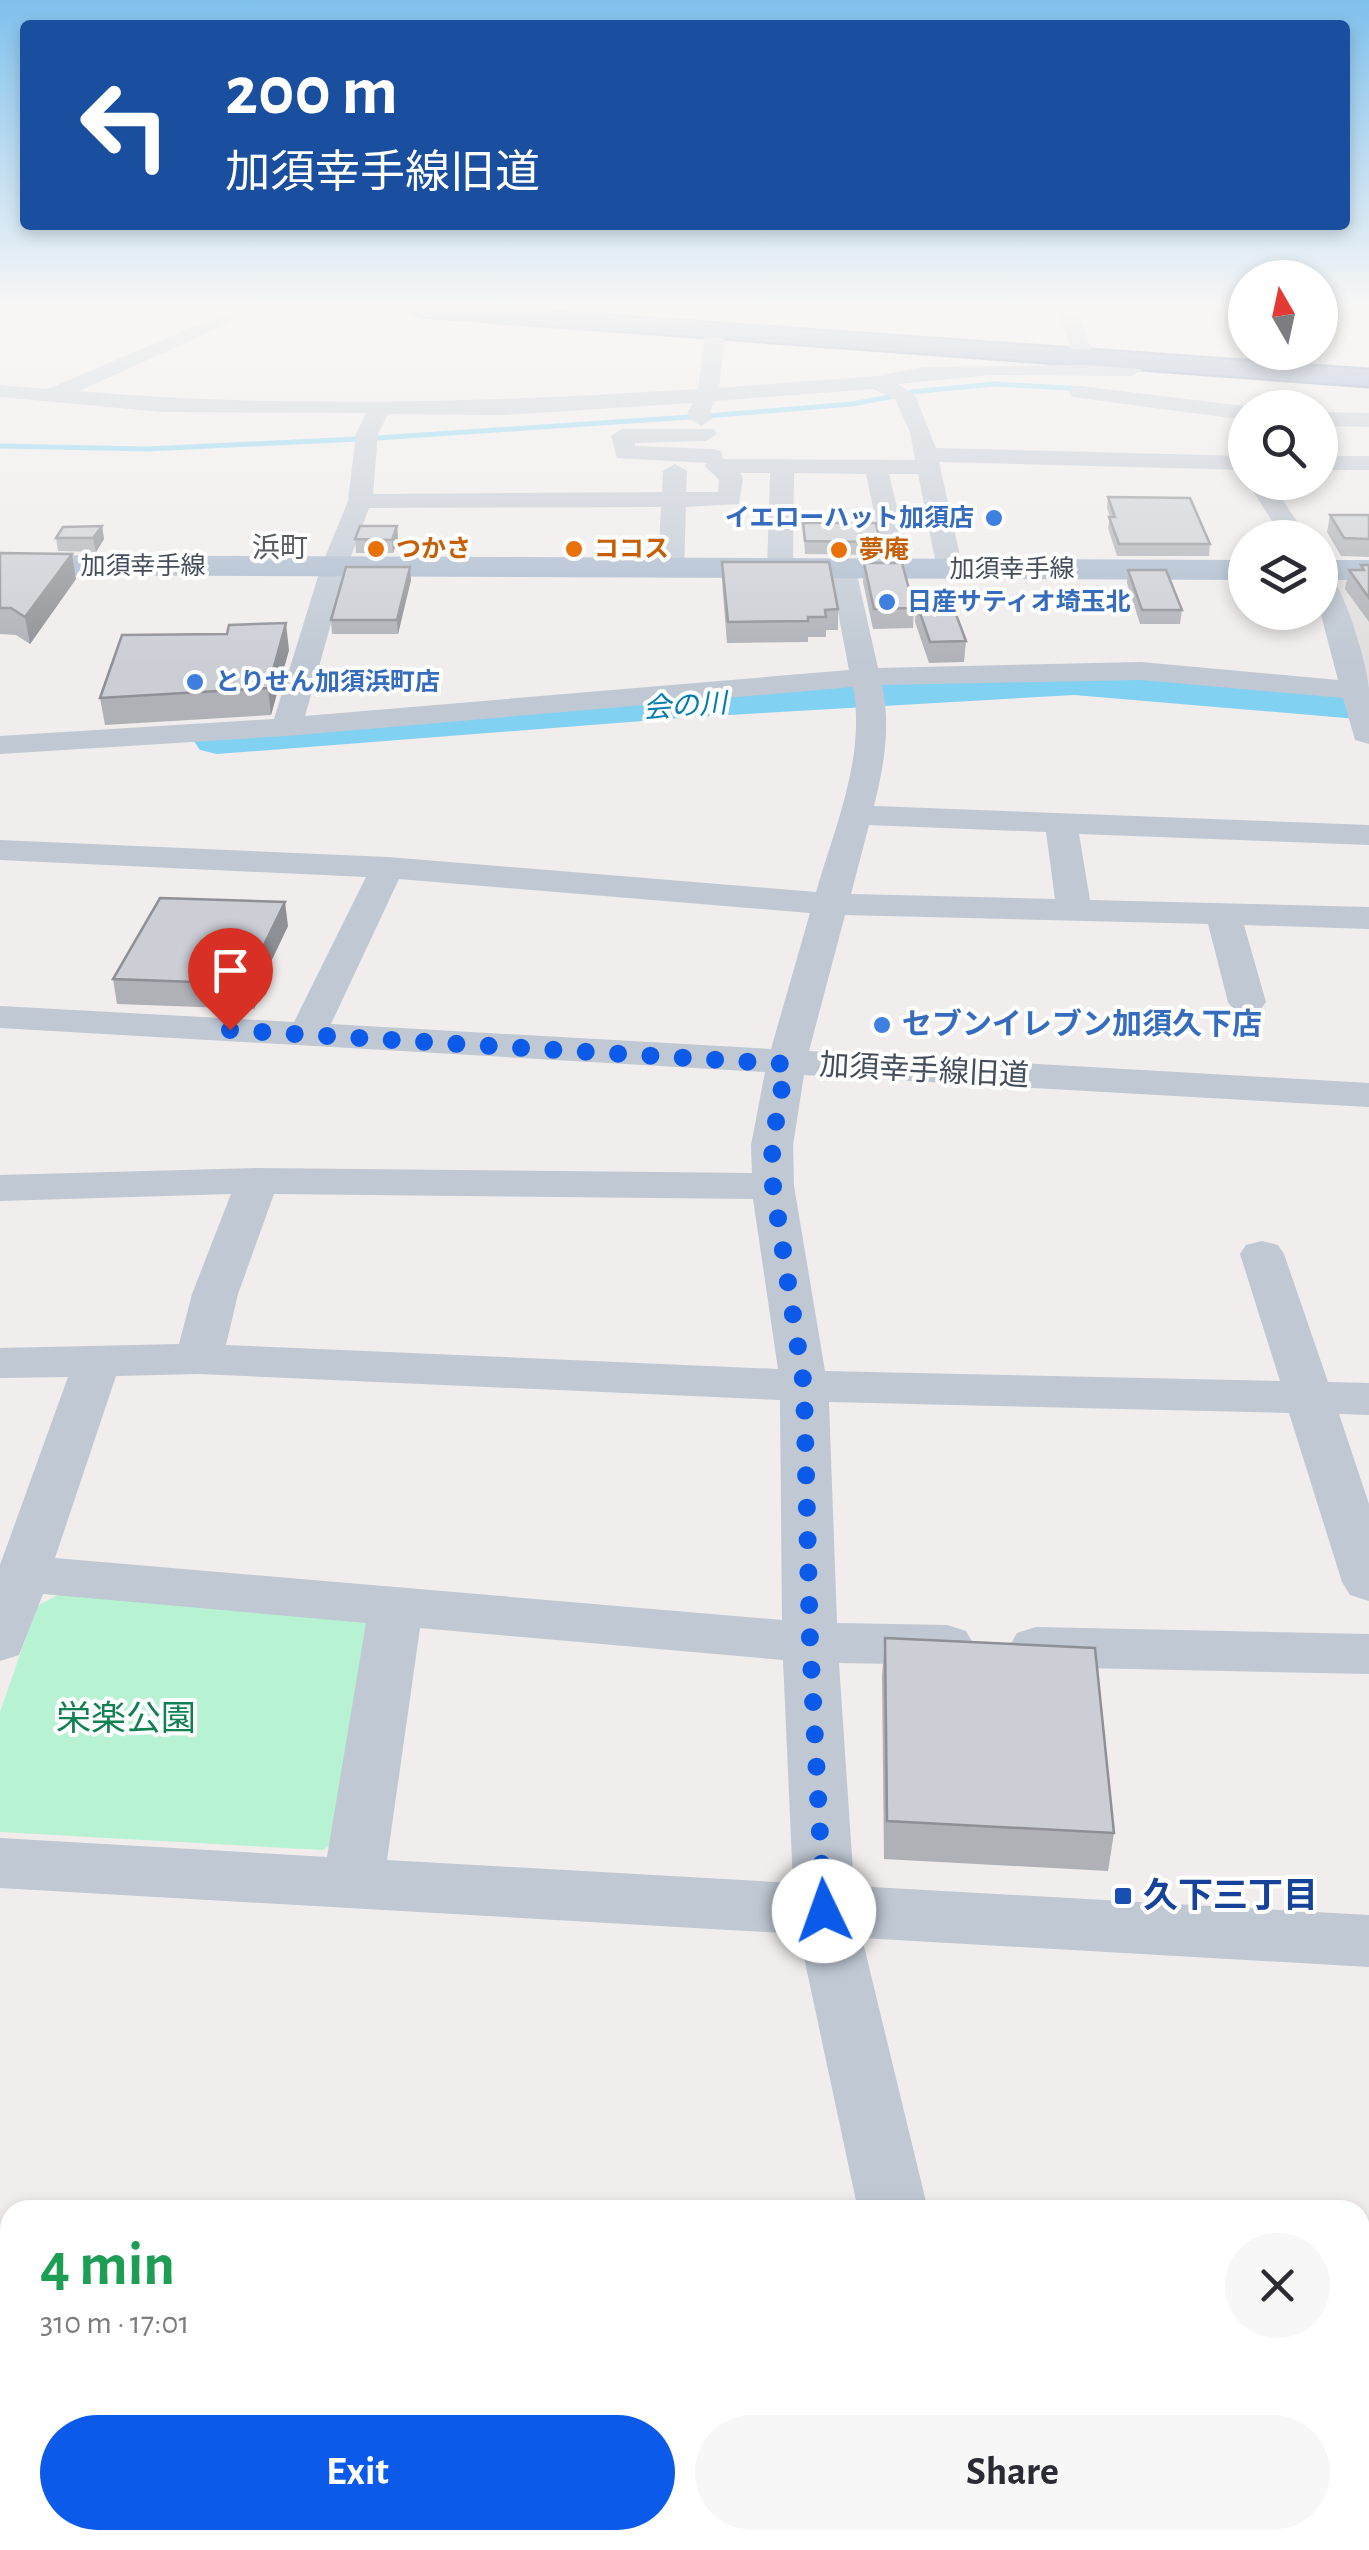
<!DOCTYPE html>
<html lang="en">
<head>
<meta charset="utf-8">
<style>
  body { margin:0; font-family:"Alegreya Sans","Noto Sans JP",sans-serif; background:#f7f7f7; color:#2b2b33; height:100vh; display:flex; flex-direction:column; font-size:38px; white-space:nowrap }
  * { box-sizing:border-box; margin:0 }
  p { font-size:32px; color:#7c7c81 }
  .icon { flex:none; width:55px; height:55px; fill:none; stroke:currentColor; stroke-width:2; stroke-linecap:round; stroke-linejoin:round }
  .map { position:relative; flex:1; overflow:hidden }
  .drawer { position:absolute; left:0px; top:2200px; width:1370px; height:350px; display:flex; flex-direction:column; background:#fff; border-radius:30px 30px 0 0; box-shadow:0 5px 15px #0003 }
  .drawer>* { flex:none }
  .top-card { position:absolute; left:20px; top:20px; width:1330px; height:210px; border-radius:10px; box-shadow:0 5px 15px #0003; background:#1a4fa0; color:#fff; overflow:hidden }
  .needle { width:65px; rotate:351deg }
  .fabs { position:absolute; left:1228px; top:260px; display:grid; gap:20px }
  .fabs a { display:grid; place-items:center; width:110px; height:110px; border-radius:50%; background:#fff; box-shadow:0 5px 15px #0003; font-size:50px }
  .pin { position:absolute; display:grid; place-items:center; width:85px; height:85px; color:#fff; margin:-102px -42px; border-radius:50% 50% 50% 0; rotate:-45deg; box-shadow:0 0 10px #0007 }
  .pin .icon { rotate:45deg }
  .me { position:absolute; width:110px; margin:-55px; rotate:357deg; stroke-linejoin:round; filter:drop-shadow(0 0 8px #0008) }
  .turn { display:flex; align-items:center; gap:35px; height:210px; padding:0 40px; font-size:45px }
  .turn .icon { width:130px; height:130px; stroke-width:2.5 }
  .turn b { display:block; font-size:70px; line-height:85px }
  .round { display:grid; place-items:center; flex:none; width:105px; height:105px; border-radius:52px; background:#f7f7f7 }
  .overview { display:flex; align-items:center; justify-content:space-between; height:170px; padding:0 40px }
  h1 { font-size:60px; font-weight:700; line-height:75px; color:#1e9e55 }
  .cta { display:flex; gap:20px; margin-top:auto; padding:20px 40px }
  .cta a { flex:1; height:115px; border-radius:60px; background:#0c5aea; color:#fff; font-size:40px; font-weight:700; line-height:115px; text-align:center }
  .cta a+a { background:#f7f7f7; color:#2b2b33 }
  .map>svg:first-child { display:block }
  .education { fill:#e1dede }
  .green { fill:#b7f2d3 }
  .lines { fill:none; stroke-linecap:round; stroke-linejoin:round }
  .stream { stroke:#81d1f2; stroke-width:5 }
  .river { fill:#81d1f2; fill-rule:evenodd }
  .highway-casing { stroke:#6c85ac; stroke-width:5 }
  .path { stroke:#6dd2a8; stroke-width:2.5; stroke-dasharray:4 2.5; stroke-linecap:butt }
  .minor { fill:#bfc8d3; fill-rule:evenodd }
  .major { fill:#aab9ce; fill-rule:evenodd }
  .highway { fill:#809ac0; fill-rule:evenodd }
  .wall { fill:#afb1b7 }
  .shaded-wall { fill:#8e9095 }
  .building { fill:#cbced5; stroke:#8e9095; stroke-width:2.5 }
  .route { stroke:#0c5aea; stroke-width:18; stroke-dasharray:0 32.4 }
  .shop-dot { fill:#3f7fe0; stroke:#fff; stroke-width:4 }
  .food-dot { fill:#e8710a; stroke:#fff; stroke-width:4 }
  .transit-dot { fill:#1a4fb4; stroke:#fff; stroke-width:4 }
  .labels { text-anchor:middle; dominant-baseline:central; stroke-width:8; stroke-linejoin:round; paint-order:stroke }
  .far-shop-label { font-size:25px; font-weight:bold; fill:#366cbe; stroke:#fff; text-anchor:start }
  .far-food-label { font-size:25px; font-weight:bold; fill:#c56008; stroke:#fff; text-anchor:start }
  .far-street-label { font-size:25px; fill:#444e5b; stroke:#fff }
  .far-neighbourhood-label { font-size:28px; fill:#595c62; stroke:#fff }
  .far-water-label { font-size:28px; font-style:italic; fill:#027db0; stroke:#fff }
  .shop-label { font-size:30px; font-weight:bold; fill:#366cbe; stroke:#fff; text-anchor:start }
  .street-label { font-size:30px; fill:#444e5b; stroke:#fff }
  .near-park-label { font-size:35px; fill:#108152; stroke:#fff }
  .near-transit-label { font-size:35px; font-weight:bold; fill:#164399; stroke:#fff; text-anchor:start }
</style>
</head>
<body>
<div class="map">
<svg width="1369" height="2550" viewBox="0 0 1369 2550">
  <rect width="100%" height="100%" fill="#f0edec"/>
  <path class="education" d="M1329,577H1369V688Z"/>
  <path class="green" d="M60,1594L363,1619L376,1629L345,1835L323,1850L0,1832V1712L37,1606Z"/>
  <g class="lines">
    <path class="stream" d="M911,392L995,384L1086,389
      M706,416L852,404L895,396
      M377,438L690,417
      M0,446L147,449L358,439"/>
    <path class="river" d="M1074,667L1369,692V720L1074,695L694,717L217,754L200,750L193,740L200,730L217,726L694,689Z"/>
    <defs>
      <path id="highway" d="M409,309H513L1369,370V386L421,316Z"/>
    </defs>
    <use href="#highway" class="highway-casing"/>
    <path class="path" d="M1320,312H1369"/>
    <path class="minor" d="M235,309H260L79,391C284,409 492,402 698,389L706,329L716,323L726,329L719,388L876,376L924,367L1132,364L1142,370L1132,376L992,375L898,384L915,395L936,448L1245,456V470L939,462L963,569L950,577L937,569L918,474H889L912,570L899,578L886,570L866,474L794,473L793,570L780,578L767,570L770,473H740L743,478L739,504L686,507L684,569L671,577L658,569L661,507L369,508L347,567L305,716L849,670L830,570L843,562L856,570L878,668L1141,662L1338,680L1320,611V567C1342,573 1367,665 1369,688C1369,707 1369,726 1369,744L1355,740L1343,698L1141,680L882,685C891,727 884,765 874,806L1369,825V845L1079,834L1090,900L1369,907V929L1244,925L1266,1002L1260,1010L1247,1013L1234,1010L1228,1002L1208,924L845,915L809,1051L1369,1083V1107L804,1075L793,1145L794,1186L825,1371L1280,1381L1240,1254L1246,1245L1262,1241L1278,1245L1284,1254L1328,1382L1369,1383V1415L1339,1414L1369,1504V1601L1350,1595L1342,1582L1289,1413L829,1402L837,1623L947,1625L966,1631L974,1645L966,1659L947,1665L839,1663L854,1886L1369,1915V1967L862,1938L928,2210H858L799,1934L0,1888V1838L327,1857L366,1623L43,1594L19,1655L0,1661V1565L68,1377L0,1378V1348L179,1344L192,1294L231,1194L0,1201V1175L257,1168L752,1173L751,1145L765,1072L0,1028V1006L294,1022L366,877L0,860V840L388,857L816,892C835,826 866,757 853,687L287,736L0,754V736L274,719L321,567L348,501L356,434L366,413L162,412L0,397V385L48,389ZM873,389L895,399L910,432L915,460L723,459L721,451L713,449L635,446V443L706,441L717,434L714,429H622L611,436L617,458L707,463L705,466L719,480L718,492H686L687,471L675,464L663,471L662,492L373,494L378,434L388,414L505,415L693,403L688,412L690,419L701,426L712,419L710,412L715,401ZM869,825L1046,832L1055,899L851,894ZM399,879L810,913L771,1049L331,1024ZM274,1194L753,1199L778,1369L226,1345L238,1294ZM199,1374L780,1400L782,1620L55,1558L116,1376ZM420,1628L783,1660L793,1883L387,1860Z
      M1058,309H1077L1091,349L1088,353L1081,355L1071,349Z
      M1080,386L1245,406L1250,408H1245V420L1072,397L1069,392L1072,387Z
      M1320,412L1369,413V427L1320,426Z
      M1320,456H1369V470H1320Z
      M1247,482H1271L1308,538H1283Z
      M1036,1627L1369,1634V1674L1036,1667L1017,1661L1009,1647L1017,1633Z
      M1360,2318H1369V2390H1360Z
      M0,2344L10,2346V2420L0,2418Z
      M931,2540H1009L1011,2550H933Z"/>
    <path class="major" d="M0,555L1245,560V580L0,575Z
      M1320,560H1369V580H1320Z"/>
    <use href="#highway" class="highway"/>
  </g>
  <path class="wall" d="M1108,497L1210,544L1209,556H1117L1108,528L1110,517L1107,508Z
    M1330,515H1369V557L1341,556L1327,532Z
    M803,523L880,542L879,555L805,554Z
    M102,526L104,539L96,552L58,551L56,538Z
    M397,526L398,539L393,553H356L355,539Z
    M0,553L76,579L30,644L16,635L0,634Z
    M722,562L838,609V630H826V637H808V642L727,643L722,582Z
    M864,563L914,608L913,628L873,629L863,582Z
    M1361,565H1369V622L1345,589L1349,570H1360Z
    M1128,570L1182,610L1180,624H1140L1127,583Z
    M411,580L398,634H332L331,620Z
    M916,601L966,641L964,662L929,663L915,622Z
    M289,650L271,715L105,725L100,698Z
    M288,926L267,970L268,979L254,1009L117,1004L113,979Z
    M885,1638L1114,1833L1108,1871L884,1859L882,1676Z"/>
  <path class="shaded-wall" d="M102,526L104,539L96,552L93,538Z
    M397,526L398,539L393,553L392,540Z
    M72,554L76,579L30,644L25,617Z
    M410,567L411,580L398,634L397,620Z
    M286,623L289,650L271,715L268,688Z
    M285,902L288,926L267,970L268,979L254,1009L251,984L259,955Z"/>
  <path class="building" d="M1108,497L1190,498L1210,544H1119L1109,517H1115Z
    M1330,515H1369V539L1344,538Z
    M803,523H876L880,542L805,541Z
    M102,526L93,538H56L63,527Z
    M360,526H397L392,540L355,539Z
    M0,553L72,554L25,617L11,608H0Z
    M722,562H829L838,609L825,610L826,617H808V621L728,622Z
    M864,563H902L914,608L874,609Z
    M1361,565H1369V598L1349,570H1364Z
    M346,567H410L397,620H331Z
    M1128,570H1166L1182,610H1142Z
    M916,601H951L966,641L930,642Z
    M286,623L268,688L100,698L122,635L227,634L229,625Z
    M160,898L285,902L259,955H265L251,984L113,979Z
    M885,1638L1095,1648L1114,1833L887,1821Z"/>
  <linearGradient id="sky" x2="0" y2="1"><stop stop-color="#7fc0ec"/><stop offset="0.46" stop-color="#f8f7f6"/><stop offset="1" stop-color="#f8f7f6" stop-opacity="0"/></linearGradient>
  <rect width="1369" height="666" fill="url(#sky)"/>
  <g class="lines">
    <path class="route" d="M230,1030L786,1064L772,1145L773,1186L804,1386L810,1642L824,1911"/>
  </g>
  <g class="shop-dot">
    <circle cx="994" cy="518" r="10"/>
    <circle cx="887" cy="602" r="10"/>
    <circle cx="195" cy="682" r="10"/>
    <circle cx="882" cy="1025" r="10"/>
  </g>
  <g class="food-dot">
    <circle cx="376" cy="549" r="10"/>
    <circle cx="574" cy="549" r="10"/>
    <circle cx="839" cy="550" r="10"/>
  </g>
  <rect class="transit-dot" x="1113" y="1886" width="20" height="20" rx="5"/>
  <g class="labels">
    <g class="far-shop-label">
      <text x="974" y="518" text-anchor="end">イエローハット加須店</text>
      <text x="907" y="602">日産サティオ埼玉北</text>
      <text x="215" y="682">とりせん加須浜町店</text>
    </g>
    <g class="far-food-label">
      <text x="396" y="549">つかさ</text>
      <text x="594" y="549">ココス</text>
      <text x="859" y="550">夢庵</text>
    </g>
    <g class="far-street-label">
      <text x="143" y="566">加須幸手線</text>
      <text x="1012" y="569">加須幸手線</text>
    </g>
    <g class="far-neighbourhood-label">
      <text x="280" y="549">浜町</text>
    </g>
    <g class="far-water-label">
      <text transform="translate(685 707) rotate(-4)">会の川</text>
    </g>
    <g class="shop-label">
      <text x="902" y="1025">セブンイレブン加須久下店</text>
    </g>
    <g class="street-label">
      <text transform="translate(924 1071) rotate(3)">加須幸手線旧道</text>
    </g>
    <g class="near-park-label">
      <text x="126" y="1719">栄楽公園</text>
    </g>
    <g class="near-transit-label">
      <text x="1143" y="1896">久下三丁目</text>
    </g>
  </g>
</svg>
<div class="fabs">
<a><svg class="needle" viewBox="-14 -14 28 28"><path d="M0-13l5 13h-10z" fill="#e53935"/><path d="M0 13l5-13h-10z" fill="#7c7c81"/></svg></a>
<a><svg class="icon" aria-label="search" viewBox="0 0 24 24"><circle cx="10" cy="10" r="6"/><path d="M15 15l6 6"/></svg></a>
<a><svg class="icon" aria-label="layers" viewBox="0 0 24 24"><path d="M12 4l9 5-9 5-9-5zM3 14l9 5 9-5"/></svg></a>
</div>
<div class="pin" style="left:230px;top:1030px;background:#d93025"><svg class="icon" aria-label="arrive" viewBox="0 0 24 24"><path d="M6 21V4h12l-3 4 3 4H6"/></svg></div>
<svg class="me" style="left:824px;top:1911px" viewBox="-20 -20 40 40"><circle r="19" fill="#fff"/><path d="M0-13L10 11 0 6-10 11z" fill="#0c5aea"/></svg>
<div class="top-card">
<div class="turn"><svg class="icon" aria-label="left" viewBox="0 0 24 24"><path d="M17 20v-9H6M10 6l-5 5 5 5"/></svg><div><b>200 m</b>加須幸手線旧道</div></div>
</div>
<section class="drawer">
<div class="overview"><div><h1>4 min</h1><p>310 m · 17:01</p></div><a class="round"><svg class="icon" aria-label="close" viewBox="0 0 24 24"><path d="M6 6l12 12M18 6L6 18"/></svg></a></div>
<div class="cta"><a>Exit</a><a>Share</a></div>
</section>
</div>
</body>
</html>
